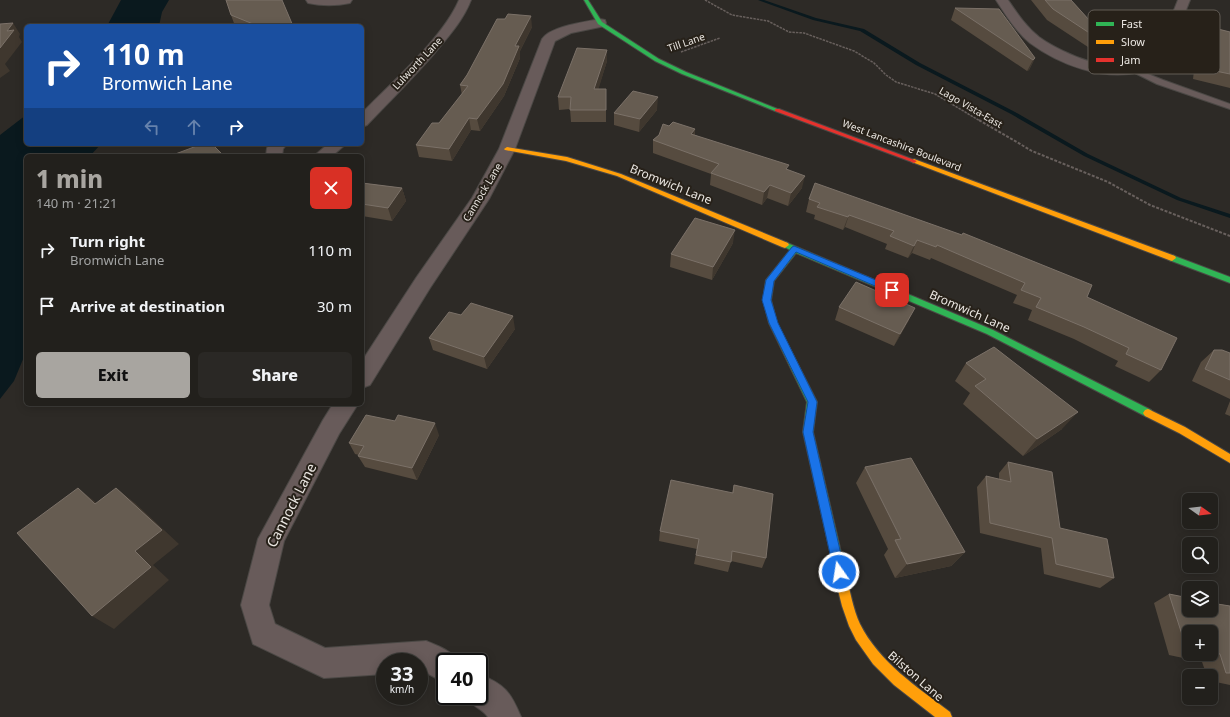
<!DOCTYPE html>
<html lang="en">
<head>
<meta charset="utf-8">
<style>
  body { margin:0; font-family:"Noto Sans",sans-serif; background:#2a2825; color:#f1f3f6; height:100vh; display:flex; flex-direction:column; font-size:15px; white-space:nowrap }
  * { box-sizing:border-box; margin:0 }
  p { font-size:13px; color:#a2a3a3 }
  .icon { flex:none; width:22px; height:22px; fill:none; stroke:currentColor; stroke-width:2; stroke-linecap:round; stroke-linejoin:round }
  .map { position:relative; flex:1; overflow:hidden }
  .panel { position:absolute; left:24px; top:154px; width:340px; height:252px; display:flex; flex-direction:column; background:#22201c; border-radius:6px; box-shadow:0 2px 10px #0003,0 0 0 1px #3f3e3b }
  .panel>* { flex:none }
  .banner { position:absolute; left:24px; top:24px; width:340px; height:122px; border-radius:6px; box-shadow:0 2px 10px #0003,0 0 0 1px #3f3e3b; background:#1a4fa0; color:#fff; overflow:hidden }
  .needle { width:26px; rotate:104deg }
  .fabs { position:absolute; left:1182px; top:493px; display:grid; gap:8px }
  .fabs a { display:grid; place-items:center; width:36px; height:36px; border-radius:6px; background:#22201c; box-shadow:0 2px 10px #0003,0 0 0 1px #3f3e3b; font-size:20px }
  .speed { position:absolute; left:376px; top:653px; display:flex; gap:8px; font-size:20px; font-weight:700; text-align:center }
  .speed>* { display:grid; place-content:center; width:52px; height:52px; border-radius:50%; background:#22201c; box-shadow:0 2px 10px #0003,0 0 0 1px #3f3e3b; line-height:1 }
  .speed small { font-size:10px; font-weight:400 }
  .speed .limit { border:2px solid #111; border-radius:6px; background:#fff; color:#111 }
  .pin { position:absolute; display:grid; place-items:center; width:34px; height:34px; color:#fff; margin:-17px; border-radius:8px; box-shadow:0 2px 6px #0006 }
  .me { position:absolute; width:44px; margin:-22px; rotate:347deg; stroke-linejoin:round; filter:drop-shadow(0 0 3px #0008) }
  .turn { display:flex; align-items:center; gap:14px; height:84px; padding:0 12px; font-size:18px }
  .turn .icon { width:52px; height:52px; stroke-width:2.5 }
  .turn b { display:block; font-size:28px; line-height:34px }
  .lanes { display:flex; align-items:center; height:38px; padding:0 12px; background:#0003; justify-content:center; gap:20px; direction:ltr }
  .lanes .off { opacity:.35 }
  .round { display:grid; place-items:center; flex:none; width:42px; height:42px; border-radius:6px; background:#2a2825 }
  .summary { display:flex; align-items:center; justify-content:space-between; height:68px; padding:0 12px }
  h1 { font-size:24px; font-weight:800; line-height:30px; color:#a8a5a0 }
  .action { display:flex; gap:8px; margin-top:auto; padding:8px 12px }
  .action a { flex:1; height:46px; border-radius:6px; background:#a8a5a0; color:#111; font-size:16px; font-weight:800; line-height:46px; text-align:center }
  .action a+a { background:#2a2825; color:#f1f3f6 }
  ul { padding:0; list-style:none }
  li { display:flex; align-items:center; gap:12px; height:56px; padding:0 12px }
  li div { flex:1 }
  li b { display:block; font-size:15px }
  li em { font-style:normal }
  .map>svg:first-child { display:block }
  .water { fill:#0a191e }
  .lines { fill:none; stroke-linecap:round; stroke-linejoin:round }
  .stream { fill:#0a191e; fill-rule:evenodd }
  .lane-casing { stroke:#4b4845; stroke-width:2 }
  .street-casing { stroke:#4b4845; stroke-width:2 }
  .fast-casing { stroke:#4b4845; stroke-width:2 }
  .slow-casing { stroke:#4b4845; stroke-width:2 }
  .jam-casing { stroke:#4b4845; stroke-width:2 }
  .path-far1 { stroke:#68605d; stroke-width:1.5; stroke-dasharray:2.5 1; stroke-linecap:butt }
  .path { stroke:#68605d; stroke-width:2; stroke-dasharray:3 1.5; stroke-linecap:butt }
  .lane { fill:#685b5a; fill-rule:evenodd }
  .street { fill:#685b5a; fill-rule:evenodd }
  .fast { fill:#30b455; fill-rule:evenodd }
  .slow { fill:#ff9f0a; fill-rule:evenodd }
  .jam { fill:#e5322d; fill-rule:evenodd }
  .wall { fill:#564b3f; fill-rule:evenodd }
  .shaded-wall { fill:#3f372e }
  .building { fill:#665c51; stroke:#7b7168 }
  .route { fill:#1a73e8; stroke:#114b97 }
  .labels { text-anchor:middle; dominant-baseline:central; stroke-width:4; stroke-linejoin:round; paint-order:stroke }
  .far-street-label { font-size:10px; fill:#ebe7e2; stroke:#272119 }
  .street-label { font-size:12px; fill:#ebe7e2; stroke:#272119 }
  .near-street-label { font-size:14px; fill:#ebe7e2; stroke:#272119 }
  .key { fill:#272119; stroke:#625c55; stroke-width:1 }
  .key-label { font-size:11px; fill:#ebe7e2 }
</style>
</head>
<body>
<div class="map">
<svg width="1230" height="717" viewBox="0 0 1230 717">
  <rect width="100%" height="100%" fill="#2d2a26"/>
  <path class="water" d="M121,0H169L162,12L159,26H107Z
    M26,115V144H101L90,156H26V352L14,381L0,399V135Z"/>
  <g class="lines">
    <path class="stream" d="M758,0H764L816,18L864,29L920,63L1015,112L1088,154L1181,198L1230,214V218L1177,200L1084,156L1011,114L916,65L860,31L813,20Z"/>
    <defs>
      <path id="lane" d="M1133,68L1163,80L1230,104V109L1157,84L1129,70Z"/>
      <path id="street" d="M306,0H352L350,3C336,6 322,6 308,3Z
        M459,0H471C463,21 447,38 433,55C412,79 389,102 367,125L362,127V113C391,83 443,38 459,0Z
        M996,0H1008C1017,13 1026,27 1039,37C1061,53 1123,81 1147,59C1163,45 1170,19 1178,0H1190C1181,21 1174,49 1157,65C1152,69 1145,70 1140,72C1103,81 1060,65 1030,43C1016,32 1006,15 996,0Z
        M600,19L605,20L606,23L605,26L571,33L555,41L515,149L489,199L430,288L370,385L362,388V361L416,278L472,198L499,149L542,39C551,26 585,22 600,19Z
        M270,144H287L283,149L282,156H266L267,148Z
        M328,144H346L332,156H314Z
        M333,404H358L339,434L284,541L269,605L275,624L325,648L426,641C436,645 453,651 458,662H445V683L423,671L419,672V662H385V674L324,678L253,644L241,605L258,539L323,420Z
        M479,674C505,685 510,691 521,717H488C482,708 470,706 466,696H479Z"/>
      <path id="fast" d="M584,0H588L602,22L659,59L686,72L780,110L775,111L682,74L655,61L598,24Z
        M785,242L993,330L1151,410L1153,413L1151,416L1148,417L1145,416L987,334L796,253L774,281L771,300L777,323L817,402L813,432L846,574L844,578L840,580L836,578L803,432L807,402L769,323L763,300L766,280L790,250L781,245Z
        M1172,255L1230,277V283L1169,260L1168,258Z"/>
      <path id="slow" d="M507,147L567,157L621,174L788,243L789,245L785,248L782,247L617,176L566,161L505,150L504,149Z
        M914,159L1175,256L1176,258L1172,261L1169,260L912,162L911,161Z
        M1148,409L1185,427L1230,454V463L1179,433L1145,416L1143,413L1145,410Z
        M840,568L844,570L846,574C850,591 853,609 860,624C879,662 917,687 950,712L952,717H935L894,685L873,664L856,640L849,626L842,606L834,574L836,570Z"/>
      <path id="jam" d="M775,109H779L917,161L914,163L912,162L775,111Z"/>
    </defs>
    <use href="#lane" class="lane-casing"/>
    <use href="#street" class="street-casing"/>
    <use href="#fast" class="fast-casing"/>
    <use href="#slow" class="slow-casing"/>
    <use href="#jam" class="jam-casing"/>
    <path class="path-far1" d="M705,0L732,15L768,21L789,32L804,33L854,51L874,63L886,75L896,82L935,94L980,121
      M681,52L720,38"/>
    <path class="path" d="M979,120L1032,151L1108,182L1150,205L1230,236"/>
    <use href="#lane" class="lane"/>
    <use href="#street" class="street"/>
    <use href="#fast" class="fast"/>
    <use href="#slow" class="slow"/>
    <use href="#jam" class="jam"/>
  </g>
  <path class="wall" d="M1031,0H1071L1099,31L1093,42L1088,47L1047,20Z
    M955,8L1035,58L1029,70L1027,71L951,20Z
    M231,15L293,26H235Z
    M505,19L532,27L520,51V58L504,96L480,131L471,130L452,161L419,157L416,145L439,123L462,95L460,85Z
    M1214,28L1230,32V88L1193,79L1195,62L1207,40Z
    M607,50V61L598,89H606V122H571L570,109L559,110L558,97Z
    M657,110L639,132L614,125V113Z
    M669,126L695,129V135L788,170L802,188L788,206L767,198L762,205L710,185L711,174L653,153V140Z
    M362,183L402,188L406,201L392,221L362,216Z
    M809,199L1087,297L1161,370L1149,382L1115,366L1118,361L1074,339L1028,320L1032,310L1013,303L1017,295L931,258L930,260L912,253L908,258L885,249L887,244L845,227L843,230L814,219L815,215L806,212Z
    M733,243L712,280L670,267L671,254Z
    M839,307L909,320L894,346L835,320Z
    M461,315L515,329L487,369L433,350L429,338Z
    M1214,350L1230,353V399L1192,381L1201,362Z
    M966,363L1062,429L1023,456L963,404L970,393L955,381Z
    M1230,401V416L1225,414Z
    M439,435L417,480L365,467L358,456L359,455L355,454L349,443Z
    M1008,462L1060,528L1114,578L1100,588L1044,574L1041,548L980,533L977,487L986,476L999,479V473Z
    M865,467L965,552L951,566L895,578L884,555L888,549L856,483Z
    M734,485L766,558L762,568L731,561L728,572L694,564L697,549L659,541L660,531L732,493Z
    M1169,594L1230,606V685L1211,681V676H1207L1202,662L1169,655L1154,603ZM1189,632H1211V654H1189Z"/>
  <path class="shaded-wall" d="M531,16L532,27L520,51V58L504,96L480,131L477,119L515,46Z
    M13,23L20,34L19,37L22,42L5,64L10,71L0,78V48L7,31Z
    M1099,31L1093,42L1088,47L1094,36Z
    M607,50V61L595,101L594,89Z
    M1035,58L1029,70L1027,71L1033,60Z
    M658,97L657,110L639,132L640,119Z
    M469,118L471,130L452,161L449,149Z
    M695,129L694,141L691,134Z
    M805,176L802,188L788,206L791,193Z
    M770,185L767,198L762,205L764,192Z
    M402,188L406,201L392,221L388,208Z
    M849,215L845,227L843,230L848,217Z
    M735,230L733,243L712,280L713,267Z
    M917,240L912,253L908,258Z
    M915,308L909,320L894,346L900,334Z
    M513,316L515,329L487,369L484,357Z
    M1078,412L1062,429L1023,456L1037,439Z
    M435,423L439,435L417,480L412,468Z
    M78,488L98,504H95Z
    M116,488L135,503L179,544L153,565L169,580L114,629L92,616L135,551Z
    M965,552L951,566L895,578L907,564Z"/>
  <path class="building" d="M226,0H282L293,26H258L231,15Z
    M1045,0H1071L1099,31L1094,36L1053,9Z
    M955,8L999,9L1035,58L1033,60Z
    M508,14L531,16L515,46H519L503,84L477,119L469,118L449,149L416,145L432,123H439L468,86L460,85L467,75L497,19H505Z
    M13,23L7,31L14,30L0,48V24Z
    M1214,28L1230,32V74L1201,68L1202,51Z
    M577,48L607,50L594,89H606V110H570L571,97H558Z
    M633,91L658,97L640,119L614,113Z
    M673,122L695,129L691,134L789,165L786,169L805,176L791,193L770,185L764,192L711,173L719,164L653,140L659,135L663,124L669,126Z
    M202,144H212L224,156H170Z
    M362,183L402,188L388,208L362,204Z
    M815,183L962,235L963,233L1092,285L1087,297L1177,338L1161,370L1126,354L1129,348L1084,327L1036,307L1041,298L1021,290L1025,283L937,245L936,247L917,240L914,246L890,236L894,231L849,215L848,217L817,207L820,203L809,199Z
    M695,218L735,230L713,267L671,254Z
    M856,282L915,308L900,334L839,307Z
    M471,303L513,316L484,357L429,338L449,312L461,315Z
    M994,347L1078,412L1037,439L975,386L986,379L966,363Z
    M1214,350H1222L1230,353V380L1205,369Z
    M366,415L395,421L398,415L435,423L412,468L358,456L364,446L349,443Z
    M911,458L965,552L907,564L895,540L901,539L865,467Z
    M1008,462L1052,472L1060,528L1107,539L1114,578L1056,564L1052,538L990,523L986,476L1011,482Z
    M671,480L733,493L734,485L773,494L766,558L732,551L731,562L696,555L699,539L660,531Z
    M78,488L95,504L116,488L162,530L135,551L151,567L92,616L17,533Z
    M1169,594L1189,598V610H1211V603L1230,606V673H1226L1220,654L1211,652V632H1189V648L1186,647Z"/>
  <path class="route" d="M794,246L895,288L896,290L895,292H889L796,252L774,281L771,300L778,323L817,402L813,432L845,572L843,576L839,578L835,576L834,572L803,432L808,402L769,323L762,300L766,280L792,247Z"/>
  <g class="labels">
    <g class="far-street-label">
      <text transform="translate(686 42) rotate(-19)">Till Lane</text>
      <text transform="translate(417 63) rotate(-47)">Lulworth Lane</text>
      <text transform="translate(971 107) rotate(30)">Lago Vista-East</text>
      <text transform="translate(902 145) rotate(21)">West Lancashire Boulevard</text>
      <text transform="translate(482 192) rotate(-59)">Cannock Lane</text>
    </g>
    <g class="street-label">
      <text transform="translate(671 184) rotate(22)">Bromwich Lane</text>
      <text transform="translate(970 311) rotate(24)">Bromwich Lane</text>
      <text transform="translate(916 676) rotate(41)">Bilston Lane</text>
    </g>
    <g class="near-street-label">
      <text transform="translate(291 505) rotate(-63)">Cannock Lane</text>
    </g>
  </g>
  <rect x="1088" y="10" width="132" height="64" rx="6" class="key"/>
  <rect x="1096" y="22" width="18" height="4" fill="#30b455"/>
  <rect x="1096" y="40" width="18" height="4" fill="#ff9f0a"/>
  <rect x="1096" y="58" width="18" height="4" fill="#e5322d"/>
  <g class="key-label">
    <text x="1121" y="28">Fast</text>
    <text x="1121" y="46">Slow</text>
    <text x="1121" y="64">Jam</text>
  </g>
</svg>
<div class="fabs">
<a><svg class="needle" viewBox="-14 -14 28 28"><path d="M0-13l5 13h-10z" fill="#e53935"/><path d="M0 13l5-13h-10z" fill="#a2a3a3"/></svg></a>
<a><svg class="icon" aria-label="search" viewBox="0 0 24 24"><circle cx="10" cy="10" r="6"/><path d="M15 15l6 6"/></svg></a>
<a><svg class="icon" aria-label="layers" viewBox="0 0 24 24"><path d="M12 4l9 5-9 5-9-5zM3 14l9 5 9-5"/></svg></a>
<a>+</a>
<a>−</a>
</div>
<div class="speed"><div>33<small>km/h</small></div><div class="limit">40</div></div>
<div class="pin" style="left:892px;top:290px;background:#d93025"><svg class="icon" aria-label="arrive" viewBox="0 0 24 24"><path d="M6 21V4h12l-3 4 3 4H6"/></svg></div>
<svg class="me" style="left:839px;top:572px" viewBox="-20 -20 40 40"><circle r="17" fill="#1a73e8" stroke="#fff" stroke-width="3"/><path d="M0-11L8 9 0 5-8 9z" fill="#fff"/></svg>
<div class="banner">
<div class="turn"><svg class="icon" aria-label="right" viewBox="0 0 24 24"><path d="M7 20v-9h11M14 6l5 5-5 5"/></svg><div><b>110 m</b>Bromwich Lane</div></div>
<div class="lanes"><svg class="icon off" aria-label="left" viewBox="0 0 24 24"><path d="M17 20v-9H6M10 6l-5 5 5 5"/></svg><svg class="icon off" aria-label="ahead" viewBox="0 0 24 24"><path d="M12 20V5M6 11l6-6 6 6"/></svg><svg class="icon" aria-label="right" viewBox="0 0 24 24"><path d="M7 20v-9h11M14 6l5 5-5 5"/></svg></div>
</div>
<section class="panel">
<div class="summary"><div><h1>1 min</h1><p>140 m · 21:21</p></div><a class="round" style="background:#d93025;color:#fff"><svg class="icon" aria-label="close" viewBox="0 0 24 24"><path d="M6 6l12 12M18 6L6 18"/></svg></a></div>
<ul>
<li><svg class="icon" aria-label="right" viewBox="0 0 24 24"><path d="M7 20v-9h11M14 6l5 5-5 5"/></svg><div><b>Turn right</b><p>Bromwich Lane</p></div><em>110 m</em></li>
<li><svg class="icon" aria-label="arrive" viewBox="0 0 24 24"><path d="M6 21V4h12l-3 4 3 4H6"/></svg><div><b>Arrive at destination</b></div><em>30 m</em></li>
</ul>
<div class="action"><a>Exit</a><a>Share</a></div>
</section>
</div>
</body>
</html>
